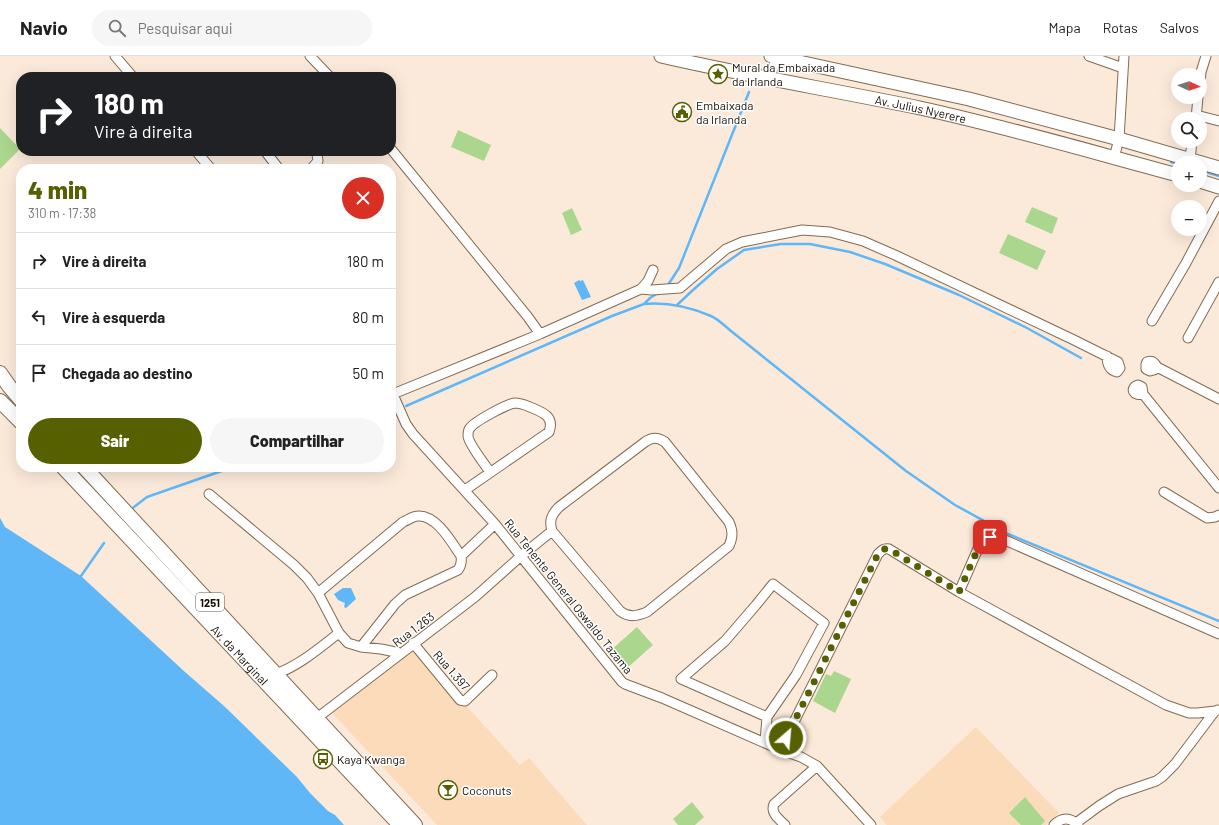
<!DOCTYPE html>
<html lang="pt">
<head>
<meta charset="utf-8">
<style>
  body { margin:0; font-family:Barlow,sans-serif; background:#f6f6f6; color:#222; height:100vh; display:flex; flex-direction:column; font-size:15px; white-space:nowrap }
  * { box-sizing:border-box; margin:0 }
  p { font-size:13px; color:#767676 }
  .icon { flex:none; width:22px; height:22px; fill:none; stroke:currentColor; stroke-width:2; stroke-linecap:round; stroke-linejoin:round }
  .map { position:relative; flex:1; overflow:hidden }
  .details { position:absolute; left:16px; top:108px; width:380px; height:308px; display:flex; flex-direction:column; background:#fff; border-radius:16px; box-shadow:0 4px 16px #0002 }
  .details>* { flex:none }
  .top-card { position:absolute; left:16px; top:16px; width:380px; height:84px; border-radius:16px; box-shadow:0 4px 16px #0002; background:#202124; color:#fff; overflow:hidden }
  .needle { width:26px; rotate:93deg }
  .tools { position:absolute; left:1171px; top:12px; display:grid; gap:8px }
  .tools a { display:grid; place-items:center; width:36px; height:36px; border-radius:50%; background:#fff; box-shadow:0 4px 16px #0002; font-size:20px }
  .pin { position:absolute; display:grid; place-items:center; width:34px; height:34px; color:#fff; margin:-17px; border-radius:8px; box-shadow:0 2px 6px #0006 }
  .me { position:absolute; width:44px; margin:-22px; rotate:27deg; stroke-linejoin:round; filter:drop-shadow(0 0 3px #0008) }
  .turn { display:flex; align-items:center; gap:14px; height:84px; padding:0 12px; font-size:18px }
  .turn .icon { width:52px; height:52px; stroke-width:2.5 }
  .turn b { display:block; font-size:28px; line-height:34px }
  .round { display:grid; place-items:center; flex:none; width:42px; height:42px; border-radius:21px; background:#f6f6f6 }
  .headline { display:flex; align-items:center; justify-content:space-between; height:68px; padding:0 12px }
  h1 { font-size:24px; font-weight:800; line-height:30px; color:#576000 }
  .cta { display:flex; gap:8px; margin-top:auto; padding:8px 12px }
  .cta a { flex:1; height:46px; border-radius:24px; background:#576000; color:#fff; font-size:16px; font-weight:800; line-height:46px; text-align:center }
  .cta a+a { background:#f6f6f6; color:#222 }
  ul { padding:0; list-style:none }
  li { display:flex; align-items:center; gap:12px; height:56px; padding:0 12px; border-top:1px solid #e0e0e0 }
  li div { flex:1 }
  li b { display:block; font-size:15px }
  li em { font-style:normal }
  header { display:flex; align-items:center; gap:24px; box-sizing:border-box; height:56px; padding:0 20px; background:#fff; border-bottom:1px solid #e0e0e0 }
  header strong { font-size:19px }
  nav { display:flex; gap:22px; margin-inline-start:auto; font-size:14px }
  .search { width:280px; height:36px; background:#f6f6f6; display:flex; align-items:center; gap:10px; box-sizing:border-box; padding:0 14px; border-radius:22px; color:#767676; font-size:15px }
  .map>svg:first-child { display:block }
  .built { fill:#fcdbba }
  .green { fill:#aad68e }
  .water { fill:#5fb7f8 }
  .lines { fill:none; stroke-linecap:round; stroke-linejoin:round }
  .stream { stroke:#5fb7f8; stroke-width:2.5 }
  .minor-casing { stroke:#836b52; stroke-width:11 }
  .secondary-casing { stroke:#836b52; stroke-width:15 }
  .primary-casing { stroke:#836b52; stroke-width:16 }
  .minor { stroke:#fff; stroke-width:9 }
  .secondary { stroke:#fff; stroke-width:13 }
  .primary { stroke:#fff; stroke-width:14 }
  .route { stroke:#576000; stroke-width:7; stroke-dasharray:0 12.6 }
  .labels { text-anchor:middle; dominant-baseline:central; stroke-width:3; stroke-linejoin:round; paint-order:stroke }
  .shield { fill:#fff; stroke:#5c564f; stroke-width:1 }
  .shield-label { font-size:11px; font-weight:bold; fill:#160d04 }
  .poi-label { font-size:12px; fill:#160d04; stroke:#fff; text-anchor:start }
  .street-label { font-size:12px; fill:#160d04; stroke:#fff }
</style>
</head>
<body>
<header>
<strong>Navio</strong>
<div class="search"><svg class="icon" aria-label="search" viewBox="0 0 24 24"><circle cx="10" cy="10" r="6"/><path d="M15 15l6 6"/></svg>Pesquisar aqui</div>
<nav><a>Mapa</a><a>Rotas</a><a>Salvos</a></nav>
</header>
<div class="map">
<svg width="1219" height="769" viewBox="0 0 1219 769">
  <rect width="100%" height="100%" fill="#fbeada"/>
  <path class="built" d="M413,591L520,709L529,702L587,769H437L332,657Z
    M976,671L1059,757L1046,769H887L880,761Z"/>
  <path class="green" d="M0,72L20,93L0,113Z
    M458,74L491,89L484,105L451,91Z
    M1032,151L1058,162L1052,178L1025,166Z
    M572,152L582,174L571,179L562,157Z
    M1008,178L1046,195L1037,214L999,197Z
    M637,571L653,589L626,613L610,595Z
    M834,615L851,623L835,657L813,645L826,618L831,620Z
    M1025,741L1045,765L1041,769H1021L1009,757Z
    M692,746L704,761L695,769H678L673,763Z"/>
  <path class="water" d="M579,224L580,225L583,224L591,241L582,244L574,227Z
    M0,462L5,471L81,520L185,616L224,650L297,721L310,737L328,755L335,759L344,769H0Z
    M343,532H351L356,543L346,552L344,551L345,547L338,544L334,538Z"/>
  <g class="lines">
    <path class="stream" d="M1171,106L1178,108
      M1200,114L1219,120
      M668,229L679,212L749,36
      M644,248C666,246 690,251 711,260C718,263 725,270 731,275L906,415L955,449L1008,478L1219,565
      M677,249L693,234L717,213L744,194L781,188H810L850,196L885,208L959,239L1027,272L1081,302
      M406,350L612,260L644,248L650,242L658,237
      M130,454L147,441L233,411
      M81,520L104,487"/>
    <defs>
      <path id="minor" d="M115,0L133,21
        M310,0L330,21
        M1089,0L1123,12
        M770,22L777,0
        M1200,27L1201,16L1206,0
        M1196,59L1219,65
        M1196,63L1198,41
        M391,93L528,261L540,278L393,338
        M196,95L211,113
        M265,95L279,113
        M1114,102L1119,83L1124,0
        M1190,104L1192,85
        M311,113L318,105L317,98L315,95
        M641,233L652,234L680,232L726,193L742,186L802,174L830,176L863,185L895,199L1074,284L1118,306L1120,312L1117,316C1109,314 1107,308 1107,300
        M1152,265L1186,207L1219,145
        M540,278L641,233L648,225L653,214
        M1188,282L1219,226
        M1157,311L1154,314L1150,315L1146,313V308L1147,306C1152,304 1155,307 1157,311L1219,343
        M391,334L406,368L413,378L495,468L622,626L625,628L662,642L781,694L801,701L817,710L871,769
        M1143,338C1134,341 1129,332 1138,329L1142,331L1143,338L1219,432
        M465,434L549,376C555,360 542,356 530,351C525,349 521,347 515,347C507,348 475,365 470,372C468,374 468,377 468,380C468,387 486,410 490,416
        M1164,436L1207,462L1215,461L1219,459
        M209,438L294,509L307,522L318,537L339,577L348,587L361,591L381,593L400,597
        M959,536L980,488C986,482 990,481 998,481L1219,578
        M318,537L403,466C408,464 413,460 418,460C437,459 452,487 461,500L495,468
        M413,587L460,644L465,645L492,619
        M361,591L395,548L405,539L458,514C461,510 462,506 461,500
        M276,618C300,609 318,593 339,577
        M317,662L475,541L521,500L552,475L620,555C629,562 637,560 647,556L729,490C733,481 733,475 729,466L665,386C658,381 652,381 645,386L559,451C551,459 549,465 552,475
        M765,686L767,661L681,623L725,585L756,549L773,528L824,567L796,619L767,661
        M781,694L786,682L878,498C882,494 884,492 889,493L959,536L1166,649L1189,657H1198L1215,655
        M1076,767L1099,750L1118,738L1156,725L1162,721L1175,708L1215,655L1218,654
        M785,769C779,763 770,757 774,748L817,710
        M1054,769C1062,761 1070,761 1078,769"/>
      <g id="secondary">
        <path id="s1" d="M661,0C747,20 834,34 920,52C1007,71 1092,96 1178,119"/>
        <path d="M771,0L969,43L1119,83L1219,112"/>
        <path d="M1200,125L1219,131"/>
      </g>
      <g id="primary">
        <path d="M0,317L9,330L21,344"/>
        <path d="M0,345L21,366"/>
        <path id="s2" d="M63,411L400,769"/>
        <path d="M84,411L415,769"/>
      </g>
    </defs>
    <use href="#minor" class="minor-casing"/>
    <use href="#secondary" class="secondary-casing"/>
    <use href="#primary" class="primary-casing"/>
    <use href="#minor" class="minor"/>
    <use href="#secondary" class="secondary"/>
    <use href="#primary" class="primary"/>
  </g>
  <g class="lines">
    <path class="route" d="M786,682L878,498C882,494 884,492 889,493L959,536L980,488L984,483L990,481"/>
  </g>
  <defs>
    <symbol id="sight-ring" viewBox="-11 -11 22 22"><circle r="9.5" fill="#fff" stroke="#576000" stroke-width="1.5"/><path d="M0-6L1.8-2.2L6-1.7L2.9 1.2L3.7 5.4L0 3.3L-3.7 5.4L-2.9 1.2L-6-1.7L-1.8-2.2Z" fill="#576000"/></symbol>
    <symbol id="civic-ring" viewBox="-11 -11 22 22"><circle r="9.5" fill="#fff" stroke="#576000" stroke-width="1.5"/><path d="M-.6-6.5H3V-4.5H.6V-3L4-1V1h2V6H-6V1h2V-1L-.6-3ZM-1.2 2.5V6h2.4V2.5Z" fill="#576000"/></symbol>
    <symbol id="bus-ring" viewBox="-11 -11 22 22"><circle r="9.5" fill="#fff" stroke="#576000" stroke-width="1.5"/><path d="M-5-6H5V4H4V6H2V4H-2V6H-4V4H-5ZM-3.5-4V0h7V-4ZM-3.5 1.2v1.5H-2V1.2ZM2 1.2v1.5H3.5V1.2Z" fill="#576000"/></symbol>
    <symbol id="bar-ring" viewBox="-11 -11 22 22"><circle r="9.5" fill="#fff" stroke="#576000" stroke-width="1.5"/><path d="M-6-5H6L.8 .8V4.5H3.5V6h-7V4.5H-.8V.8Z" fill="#576000"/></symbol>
  </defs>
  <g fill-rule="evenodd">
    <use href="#sight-ring" x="707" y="7" width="22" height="22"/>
    <use href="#civic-ring" x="671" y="45" width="22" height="22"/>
    <use href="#bus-ring" x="312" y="692" width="22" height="22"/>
    <use href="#bar-ring" x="437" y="723" width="22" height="22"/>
  </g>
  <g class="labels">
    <rect class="shield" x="196" y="537" width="28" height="18" rx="3"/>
    <g class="shield-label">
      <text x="210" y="546">1251</text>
    </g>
    <g class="poi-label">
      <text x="732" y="11">Mural da Embaixada<tspan x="732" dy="14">da Irlanda</tspan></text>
      <text x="696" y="49">Embaixada<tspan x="696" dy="14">da Irlanda</tspan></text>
      <text x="337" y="703">Kaya Kwanga</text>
      <text x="462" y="734">Coconuts</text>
    </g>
    <g class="street-label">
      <text stroke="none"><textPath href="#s1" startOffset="265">Av. Julius Nyerere</textPath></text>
      <text transform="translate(569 540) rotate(51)">Rua Tenente General Oswaldo Tazama</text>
      <text transform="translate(413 573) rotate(-37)">Rua 1.263</text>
      <text stroke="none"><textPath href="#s2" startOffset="258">Av. da Marginal</textPath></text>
      <text transform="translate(452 614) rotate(49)">Rua 1.397</text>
    </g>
  </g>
</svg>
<div class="tools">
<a><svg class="needle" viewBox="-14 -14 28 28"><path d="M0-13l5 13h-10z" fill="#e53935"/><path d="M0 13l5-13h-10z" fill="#767676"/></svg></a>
<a><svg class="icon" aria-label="search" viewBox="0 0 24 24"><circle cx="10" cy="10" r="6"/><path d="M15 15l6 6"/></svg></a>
<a>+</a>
<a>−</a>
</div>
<div class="pin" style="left:990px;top:481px;background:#d93025"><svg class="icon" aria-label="arrive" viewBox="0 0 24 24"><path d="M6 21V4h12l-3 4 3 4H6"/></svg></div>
<svg class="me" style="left:786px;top:682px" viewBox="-20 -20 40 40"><circle r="17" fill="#576000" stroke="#fff" stroke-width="3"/><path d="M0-11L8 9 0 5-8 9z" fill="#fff"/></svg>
<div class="top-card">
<div class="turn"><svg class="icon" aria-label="right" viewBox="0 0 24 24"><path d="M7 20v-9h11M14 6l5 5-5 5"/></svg><div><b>180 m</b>Vire à direita</div></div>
</div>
<section class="details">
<div class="headline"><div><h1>4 min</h1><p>310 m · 17:38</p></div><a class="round" style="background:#d93025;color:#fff"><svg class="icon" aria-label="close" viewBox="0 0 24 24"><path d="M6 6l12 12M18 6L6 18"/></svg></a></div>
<ul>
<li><svg class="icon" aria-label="right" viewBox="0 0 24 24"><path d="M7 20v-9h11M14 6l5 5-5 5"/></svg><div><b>Vire à direita</b></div><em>180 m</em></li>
<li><svg class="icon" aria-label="left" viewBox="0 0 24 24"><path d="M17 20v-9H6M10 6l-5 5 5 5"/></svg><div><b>Vire à esquerda</b></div><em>80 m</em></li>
<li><svg class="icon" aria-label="arrive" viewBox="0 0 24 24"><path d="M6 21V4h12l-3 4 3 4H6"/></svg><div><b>Chegada ao destino</b></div><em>50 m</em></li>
</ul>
<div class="cta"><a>Sair</a><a>Compartilhar</a></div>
</section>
</div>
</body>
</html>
